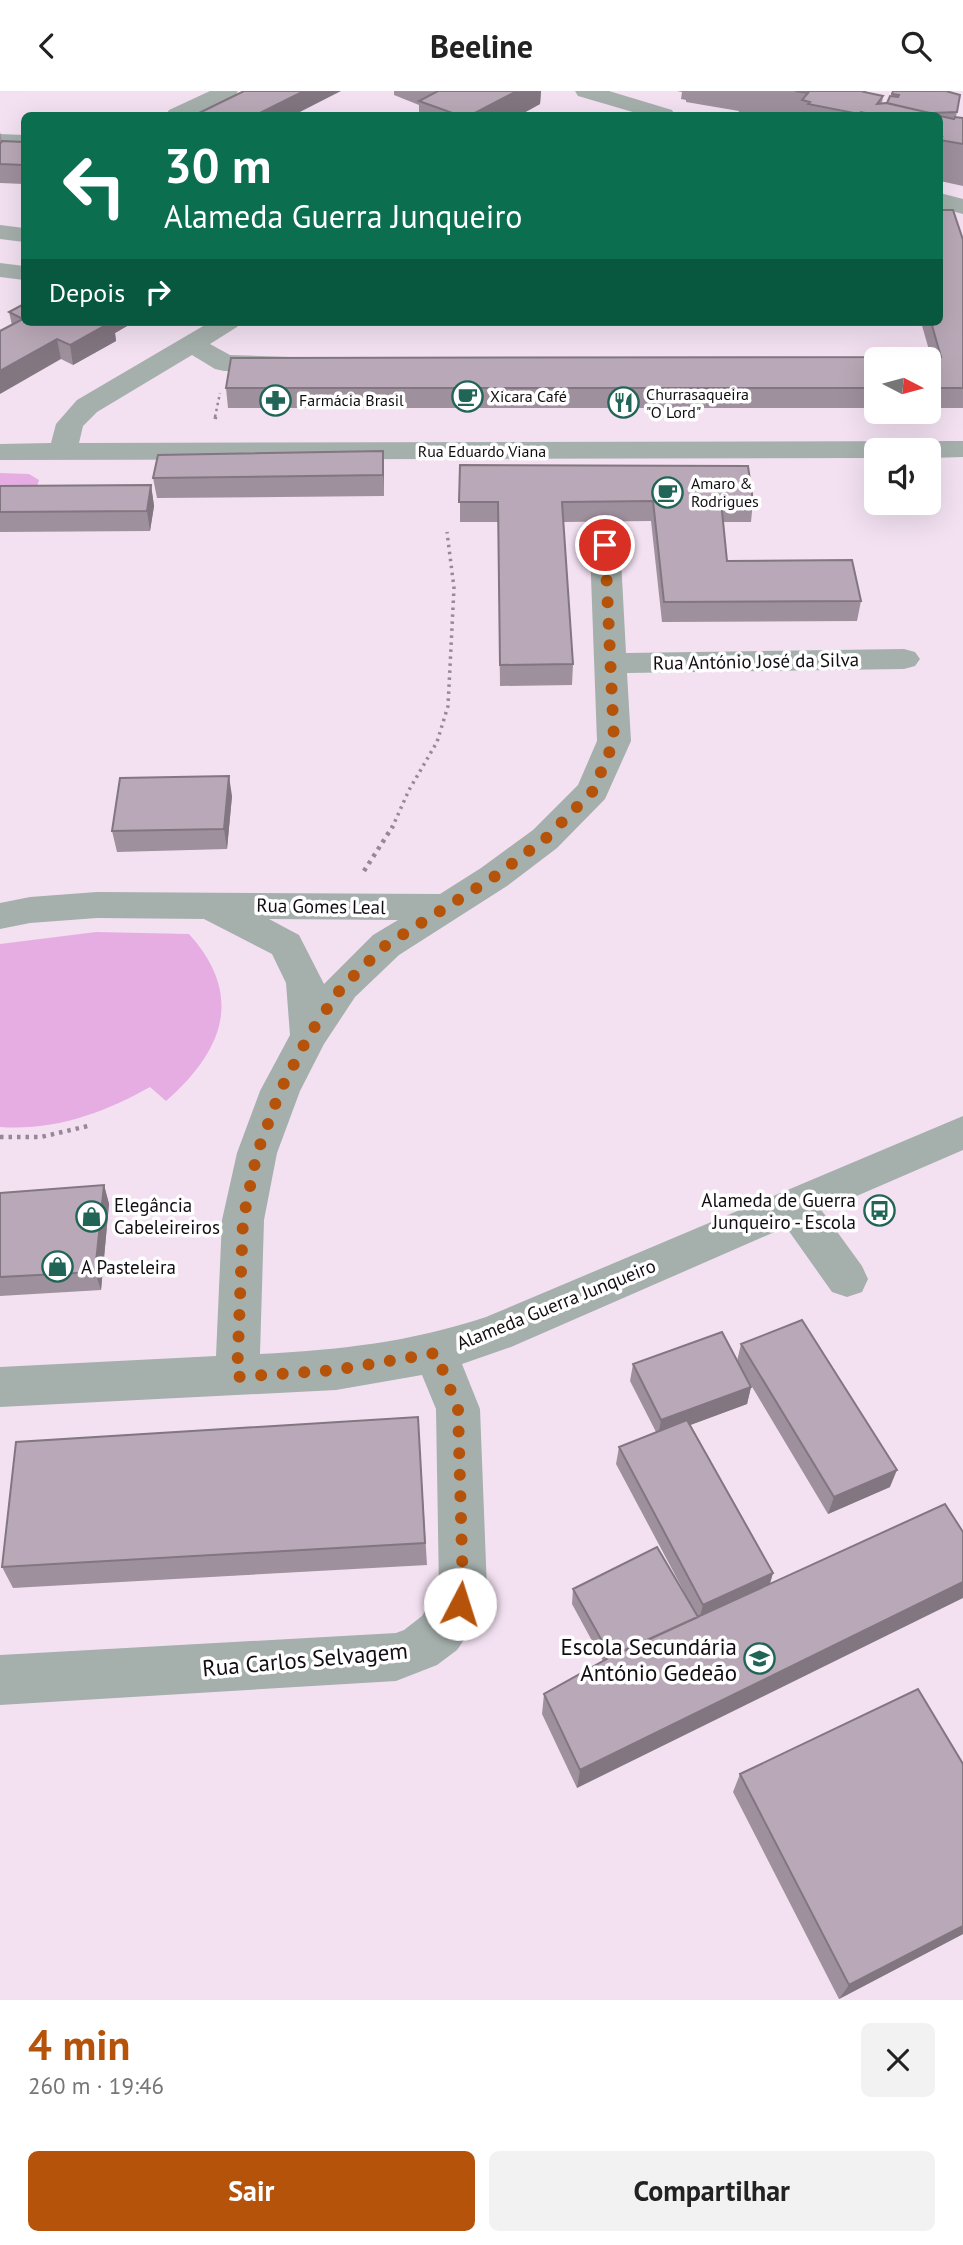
<!DOCTYPE html>
<html lang="pt">
<head>
<meta charset="utf-8">
<style>
  body { margin:0; font-family:"PT Sans",sans-serif; background:#f2f2f2; color:#222; height:100vh; display:flex; flex-direction:column; font-size:26px; white-space:nowrap }
  * { box-sizing:border-box; margin:0 }
  p { font-size:23px; color:#767676 }
  .icon { flex:none; width:38px; height:38px; fill:none; stroke:currentColor; stroke-width:2; stroke-linecap:round; stroke-linejoin:round }
  .map { position:relative; height:1909px; overflow:hidden }
  .details { display:flex; flex-direction:column; background:#fff; flex:1 }
  .details>* { flex:none }
  .top-card { position:absolute; left:21px; top:21px; width:922px; height:214px; border-radius:10px; box-shadow:0 7px 28px #0002; background:#0b6e4f; color:#fff; overflow:hidden }
  .needle { width:46px; rotate:96deg }
  .tools { position:absolute; left:864px; top:256px; display:grid; gap:14px }
  .tools a { display:grid; place-items:center; width:77px; height:77px; border-radius:10px; background:#fff; box-shadow:0 7px 28px #0002; font-size:35px }
  .pin { position:absolute; display:grid; place-items:center; width:60px; height:60px; color:#fff; margin:-30px; border:4px solid #fff; border-radius:50%; box-shadow:0 2px 7px #0007 }
  .me { position:absolute; width:77px; margin:-38px; rotate:5deg; stroke-linejoin:round; filter:drop-shadow(0 0 5px #0008) }
  .turn { display:flex; align-items:center; gap:24px; height:147px; padding:0 28px; font-size:32px }
  .turn .icon { width:91px; height:91px; stroke-width:2.5 }
  .turn b { display:block; font-size:49px; line-height:60px }
  .then { display:flex; align-items:center; height:66px; padding:0 28px; background:#0003; gap:14px; font-size:26px }
  .round { display:grid; place-items:center; flex:none; width:74px; height:74px; border-radius:10px; background:#f2f2f2 }
  .overview { display:flex; align-items:center; justify-content:space-between; height:119px; padding:0 28px }
  h1 { font-size:42px; font-weight:600; line-height:52px; color:#b45309 }
  .button { display:flex; gap:14px; margin-top:auto; padding:14px 28px }
  .button a { flex:1; height:80px; border-radius:10px; background:#b45309; color:#fff; font-size:28px; font-weight:600; line-height:80px; text-align:center }
  .button a+a { background:#f2f2f2; color:#222 }
  header { display:flex; justify-content:space-between; align-items:center; height:91px; padding:0 28px; background:#fff; font-size:32px; font-weight:600 }
  .map>svg:first-child { display:block }
  .green { fill:#e5ade2 }
  .lines { fill:none; stroke-linecap:round; stroke-linejoin:round }
  .path-far2 { stroke:#968995; stroke-width:2.5; stroke-dasharray:2.5 3.5; stroke-linecap:butt }
  .path-far1 { stroke:#968995; stroke-width:3.5; stroke-dasharray:2.5 4.5; stroke-linecap:butt }
  .path { stroke:#968995; stroke-width:4.5; stroke-dasharray:3.5 5; stroke-linecap:butt }
  .minor { fill:#a5afac; fill-rule:evenodd }
  .wall { fill:#9f909d }
  .shaded-wall { fill:#827680 }
  .building { fill:#b9a8b7; stroke:#827680; stroke-width:2 }
  .route { stroke:#b45309; stroke-width:12; stroke-dasharray:0 21.6 }
  .labels { text-anchor:middle; dominant-baseline:central; stroke-width:7; stroke-linejoin:round; paint-order:stroke }
  .far-poi-label { font-size:16px; fill:#120d12; stroke:#fff; text-anchor:start }
  .far-street-label { font-size:16px; fill:#120d12; stroke:#fff }
  .street-label { font-size:19px; fill:#120d12; stroke:#fff }
  .poi-label { font-size:19px; fill:#120d12; stroke:#fff; text-anchor:start }
  .near-poi-label { font-size:23px; fill:#120d12; stroke:#fff; text-anchor:end }
  .near-street-label { font-size:23px; fill:#120d12; stroke:#fff }
</style>
</head>
<body>
<header><svg class="icon" aria-label="back" viewBox="0 0 24 24"><path d="M15 5l-7 7 7 7"/></svg>Beeline<svg class="icon" aria-label="search" viewBox="0 0 24 24"><circle cx="10" cy="10" r="6"/><path d="M15 15l6 6"/></svg></header>
<div class="map">
<svg width="963" height="1909" viewBox="0 0 963 1909">
  <rect width="100%" height="100%" fill="#f3e1f2"/>
  <path class="green" d="M0,382L29,383L39,389L32,411H0Z
    M96,841L189,843C245,905 223,960 166,1010L150,996C104,1022 54,1040 0,1036V853Z"/>
  <g class="lines">
    <path class="path-far2" d="M215,326L220,302"/>
    <path class="path-far1" d="M215,328L216,325
      M392,737L409,699L437,651L448,615L454,497L447,441"/>
    <path class="path" d="M364,780L393,735
      M0,1046H41L88,1035"/>
    <path class="minor" d="M210,0H238L235,5L194,24H166L169,19Z
      M575,0H609L672,19L675,24H643L578,5Z
      M0,43L24,44V58L0,57Z
      M940,102L963,108V123L940,117Z
      M0,134L24,137V151L0,148Z
      M0,172L24,175V189L0,186Z
      M210,231H241L237,236L210,253L230,264L291,266L295,272L291,278L282,280H224L215,278L192,264L97,321L83,335L79,352L963,350V366L929,367V359H877V367L0,369V353L51,352L56,333L77,309Z
      M604,422L614,425L619,431L626,562L904,558L915,561L920,568L915,575L904,578L627,582L631,650L605,708L557,757L507,795L399,864L355,906L324,953L300,1000L277,1062L264,1129L260,1263C339,1259 411,1251 486,1226L963,1025V1059L822,1120L862,1175L868,1188L862,1201L847,1206L832,1201L786,1136L511,1256L462,1273L480,1318L487,1499L471,1539L457,1559L437,1574L396,1590L0,1614V1564L396,1542L404,1539L422,1525L439,1499L436,1318L422,1284L336,1299L0,1316V1276L216,1265L222,1129L237,1062L260,1000L290,944L286,892L272,863L204,828L97,827L30,832L0,838V812L30,806L97,801L440,803L481,777L533,739L578,694L597,650L589,431L594,425ZM269,828L398,829L373,844L324,893L299,844Z"/>
  </g>
  <path class="wall" d="M394,0H541L540,13L520,24H410H419V14L394,4Z
    M677,0H865V2L883,5L882,12H887L892,3L960,4L956,26L963,27V95L940,90V24H738L739,20L686,11V9L681,8L682,1Z
    M0,41L2,50L24,51V93L0,92Z
    M940,119H953L963,149V317H929V268H877V317H228L226,297L231,267L931,266L921,231H940Z
    M24,213V231H134L115,242L116,250L73,274L61,268L12,234L9,221Z
    M383,360L384,405L157,407L153,387Z
    M460,374L753,410L751,431H723L727,470L861,510L857,530L662,531L651,430L563,431L573,573L572,594L500,595L498,431H460Z
    M151,394L154,415L150,440L0,441V395Z
    M232,705L227,758L117,761L112,740Z
    M104,1094L109,1113L101,1199L0,1205V1102Z
    M741,1253L890,1396L828,1423L739,1274L751,1296L747,1313L690,1334L773,1482L770,1493L577,1697L542,1623L544,1603L603,1570L572,1513L573,1498L689,1510L616,1373L619,1356L656,1341L630,1290L633,1273L737,1270Z
    M418,1326L427,1474L13,1497L2,1476Z
    M963,1673V1843L839,1908L733,1701L740,1683Z"/>
  <path class="shaded-wall" d="M304,0H341L294,24H256Z
    M517,0H541L540,13L520,24H471Z
    M105,231H134L115,242L116,250L73,274L70,254Z
    M57,248L61,268L0,303V280Z
    M383,360L384,381V405L383,384Z
    M151,394L154,415L150,440L147,420Z
    M229,685L232,705L227,758L224,738Z
    M104,1094L109,1113L101,1199L95,1181Z
    M751,1296L747,1313L658,1346L661,1329Z
    M897,1379L890,1396L828,1423L834,1406Z
    M773,1482L768,1498L699,1529L703,1514Z
    M963,1491V1507L577,1697L580,1679Z
    M963,1835V1843L839,1908L849,1894Z"/>
  <path class="building" d="M244,0H304L256,24H195Z
    M438,0H517L471,24H458L419,10Z
    M795,0H865L864,1L883,5L877,13L886,12L939,24H869L870,23L861,21L859,23L808,13L810,11L802,9L808,2Z
    M893,0H946L960,4L957,21L934,22V23L887,12L890,5L898,6L899,4L892,3Z
    M940,25L954,28L955,26L963,27V53L940,49L942,46H940Z
    M2,50L24,51V74L0,73V53Z
    M940,119H953L963,149V297H929V268H877V297H226L231,267L941,266L931,231H940Z
    M24,213V231H111L70,254L57,248L0,280V240L23,228L9,221Z
    M383,360V384L153,387L158,364Z
    M460,374L748,375L753,410H721L727,470L852,469L861,510L664,511L653,410L562,411L573,573L500,574L498,411H459Z
    M151,394L147,420L0,421V395Z
    M229,685L224,738L112,740L120,687Z
    M104,1094L95,1181L0,1186V1102Z
    M802,1229L897,1379L834,1406L741,1253Z
    M722,1241L751,1296L661,1329L633,1273Z
    M418,1326L425,1452L2,1476L16,1351Z
    M687,1329L773,1482L703,1514L619,1356Z
    M945,1413L963,1441V1491L580,1679L544,1603L614,1564Z
    M657,1456L698,1526L611,1566L573,1498Z
    M918,1598L963,1673V1835L849,1894L740,1683Z"/>
  <g class="lines">
    <path class="route" d="M460,1513L463,1499L458,1318L436,1262L336,1279L237,1286L243,1129L257,1062L265,1041L280,1000L309,944L342,896L386,854L494,786L545,748L593,700L614,650L605,454"/>
  </g>
  <defs>
    <symbol id="cafe-ring" viewBox="-11 -11 22 22"><circle r="9.5" fill="#fff" stroke="#216556" stroke-width="1.5"/><path d="M-5.5-4.5H6V0H3Q3 3.5 0 3.5H-2.5Q-5.5 3.5-5.5 0ZM3-3.2v2h1.7v-2ZM-6 4.5H4V6H-6Z" fill="#216556"/></symbol>
    <symbol id="pharmacy-ring" viewBox="-11 -11 22 22"><circle r="9.5" fill="#fff" stroke="#216556" stroke-width="1.5"/><path d="M-2-6h4v4h4v4h-4v4h-4v-4h-4v-4h4Z" fill="#216556"/></symbol>
    <symbol id="restaurant-ring" viewBox="-11 -11 22 22"><circle r="9.5" fill="#fff" stroke="#216556" stroke-width="1.5"/><path d="M-5-6h1v4h1v-4h1v4h1v-4h1v5L-1.5 .5V6h-2V.5L-5-1ZM5-6V6H3V1.5H1.5Q1.5-4 5-6Z" fill="#216556"/></symbol>
    <symbol id="bus-ring" viewBox="-11 -11 22 22"><circle r="9.5" fill="#fff" stroke="#216556" stroke-width="1.5"/><path d="M-5-6H5V4H4V6H2V4H-2V6H-4V4H-5ZM-3.5-4V0h7V-4ZM-3.5 1.2v1.5H-2V1.2ZM2 1.2v1.5H3.5V1.2Z" fill="#216556"/></symbol>
    <symbol id="shop-ring" viewBox="-11 -11 22 22"><circle r="9.5" fill="#fff" stroke="#216556" stroke-width="1.5"/><path d="M-5-2.5h2.3a2.7 3.5 0 0 1 5.4 0H5L5.5 6h-11ZM-1.5-2.5h3a1.5 2.3 0 0 0-3 0Z" fill="#216556"/></symbol>
    <symbol id="school-ring" viewBox="-11 -11 22 22"><circle r="9.5" fill="#fff" stroke="#216556" stroke-width="1.5"/><path d="M0-5L7-2L0 1L-7-2ZM-4 1L0 2.5L4 1V4Q0 6-4 4Z" fill="#216556"/></symbol>
  </defs>
  <g fill-rule="evenodd">
    <use href="#cafe-ring" x="450" y="288" width="35" height="35"/>
    <use href="#pharmacy-ring" x="258" y="292" width="35" height="35"/>
    <use href="#restaurant-ring" x="606" y="294" width="35" height="35"/>
    <use href="#cafe-ring" x="650" y="384" width="35" height="35"/>
    <use href="#bus-ring" x="862" y="1102" width="35" height="35"/>
    <use href="#shop-ring" x="74" y="1108" width="35" height="35"/>
    <use href="#shop-ring" x="40" y="1158" width="35" height="35"/>
    <use href="#school-ring" x="742" y="1550" width="35" height="35"/>
  </g>
  <g class="labels">
    <g class="far-poi-label">
      <text x="646" y="303">Churrasaqueira<tspan x="646" dy="18">"O Lord"</tspan></text>
      <text x="490" y="305">Xicara Café</text>
      <text x="299" y="309">Farmácia Brasil</text>
      <text x="691" y="392">Amaro &amp;<tspan x="691" dy="18">Rodrigues</tspan></text>
    </g>
    <g class="far-street-label">
      <text x="482" y="360">Rua Eduardo Viana</text>
    </g>
    <g class="street-label">
      <text transform="translate(756 570) rotate(-1)">Rua António José da Silva</text>
      <text transform="translate(321 815) rotate(1)">Rua Gomes Leal</text>
      <text transform="translate(556 1213) rotate(-22)">Alameda Guerra Junqueiro</text>
    </g>
    <g class="poi-label">
      <text x="856" y="1109" text-anchor="end">Alameda de Guerra<tspan x="856" dy="22">Junqueiro - Escola</tspan></text>
      <text x="114" y="1114">Elegância<tspan x="114" dy="22">Cabeleireiros</tspan></text>
      <text x="81" y="1176">A Pasteleira</text>
    </g>
    <g class="near-poi-label">
      <text x="737" y="1555">Escola Secundária<tspan x="737" dy="26">António Gedeão</tspan></text>
    </g>
    <g class="near-street-label">
      <text transform="translate(305 1568) rotate(-5)">Rua Carlos Selvagem</text>
    </g>
  </g>
</svg>
<div class="tools">
<a><svg class="needle" viewBox="-14 -14 28 28"><path d="M0-13l5 13h-10z" fill="#e53935"/><path d="M0 13l5-13h-10z" fill="#767676"/></svg></a>
<a><svg class="icon" aria-label="sound" viewBox="0 0 24 24"><path d="M4 9h4l5-4v14l-5-4H4zM17 9q2 3 0 6"/></svg></a>
</div>
<div class="pin" style="left:605px;top:454px;background:#d93025"><svg class="icon" aria-label="arrive" viewBox="0 0 24 24"><path d="M6 21V4h12l-3 4 3 4H6"/></svg></div>
<svg class="me" style="left:460px;top:1513px" viewBox="-20 -20 40 40"><circle r="19" fill="#fff"/><path d="M0-13L10 11 0 6-10 11z" fill="#b45309"/></svg>
<div class="top-card">
<div class="turn"><svg class="icon" aria-label="left" viewBox="0 0 24 24"><path d="M17 20v-9H6M10 6l-5 5 5 5"/></svg><div><b>30 m</b>Alameda Guerra Junqueiro</div></div>
<div class="then">Depois<svg class="icon" aria-label="right" viewBox="0 0 24 24"><path d="M7 20v-9h11M14 6l5 5-5 5"/></svg></div>
</div>
</div>
<section class="details">
<div class="overview"><div><h1>4 min</h1><p>260 m · 19:46</p></div><a class="round"><svg class="icon" aria-label="close" viewBox="0 0 24 24"><path d="M6 6l12 12M18 6L6 18"/></svg></a></div>
<div class="button"><a>Sair</a><a>Compartilhar</a></div>
</section>
</body>
</html>
